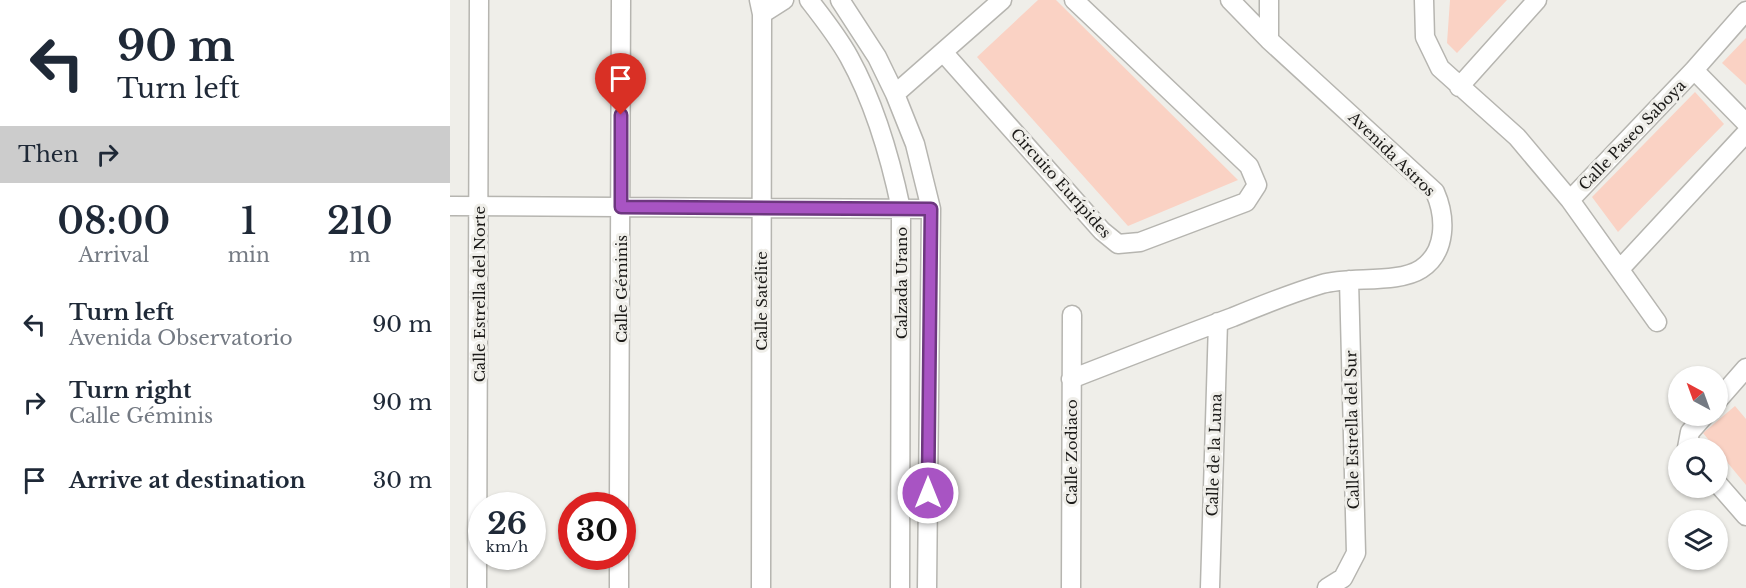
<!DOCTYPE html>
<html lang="en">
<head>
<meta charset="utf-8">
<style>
  body { margin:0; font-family:"Libre Baskerville",serif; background:#f2f2f3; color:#1f2937; height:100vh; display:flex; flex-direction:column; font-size:22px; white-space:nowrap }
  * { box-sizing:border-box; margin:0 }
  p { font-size:20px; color:#747a83 }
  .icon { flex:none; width:33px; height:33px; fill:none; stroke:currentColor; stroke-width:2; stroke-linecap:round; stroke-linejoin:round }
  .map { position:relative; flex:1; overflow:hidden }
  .sheet { display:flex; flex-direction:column; background:#fff; width:450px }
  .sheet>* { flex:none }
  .guide { background:#fff; color:#1f2937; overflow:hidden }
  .needle { width:39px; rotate:319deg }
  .tools { position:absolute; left:1218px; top:366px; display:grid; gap:12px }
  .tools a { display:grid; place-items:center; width:60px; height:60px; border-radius:50%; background:#fff; box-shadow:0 2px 4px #0004; font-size:30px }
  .speed { position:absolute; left:18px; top:492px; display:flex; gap:12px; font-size:30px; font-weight:700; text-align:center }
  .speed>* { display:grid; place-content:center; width:78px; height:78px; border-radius:50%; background:#fff; box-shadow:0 2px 4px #0004; line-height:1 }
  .speed small { font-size:15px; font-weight:400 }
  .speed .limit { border:9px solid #d22; background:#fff; color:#111 }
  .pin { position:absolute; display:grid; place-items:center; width:51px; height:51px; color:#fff; margin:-62px -26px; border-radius:50% 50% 50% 0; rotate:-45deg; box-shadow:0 0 6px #0007 }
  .pin .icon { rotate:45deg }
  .me { position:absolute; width:66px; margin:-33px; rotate:0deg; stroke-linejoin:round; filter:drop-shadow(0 0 4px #0008) }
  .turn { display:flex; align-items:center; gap:21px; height:126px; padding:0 18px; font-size:27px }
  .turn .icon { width:78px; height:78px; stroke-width:2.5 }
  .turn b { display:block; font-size:42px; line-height:51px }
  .then { display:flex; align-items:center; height:57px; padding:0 18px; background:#0003; gap:12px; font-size:22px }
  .eta { display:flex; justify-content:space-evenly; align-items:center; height:102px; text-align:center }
  .eta b { font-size:36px; font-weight:600; line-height:42px }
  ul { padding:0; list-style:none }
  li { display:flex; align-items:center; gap:18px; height:78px; padding:0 18px }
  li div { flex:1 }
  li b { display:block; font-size:22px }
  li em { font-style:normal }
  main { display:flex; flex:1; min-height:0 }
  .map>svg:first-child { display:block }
  .green { fill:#fad2c4 }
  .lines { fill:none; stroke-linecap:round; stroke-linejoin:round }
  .minor-casing { stroke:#b6b5b0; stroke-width:21 }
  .minor { stroke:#fff; stroke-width:18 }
  .route-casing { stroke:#6d377f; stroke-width:15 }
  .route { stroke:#a854c3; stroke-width:10 }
  .labels { text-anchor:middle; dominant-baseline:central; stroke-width:6; stroke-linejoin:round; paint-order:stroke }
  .street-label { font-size:15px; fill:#1b1a18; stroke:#efeee9 }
</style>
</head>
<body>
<main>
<section class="sheet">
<div class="guide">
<div class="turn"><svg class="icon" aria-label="left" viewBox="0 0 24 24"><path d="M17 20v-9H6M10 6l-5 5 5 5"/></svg><div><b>90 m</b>Turn left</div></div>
<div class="then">Then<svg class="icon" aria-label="right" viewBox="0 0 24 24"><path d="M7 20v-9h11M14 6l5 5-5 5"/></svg></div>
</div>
<div class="eta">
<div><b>08:00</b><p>Arrival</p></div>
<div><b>1</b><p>min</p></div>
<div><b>210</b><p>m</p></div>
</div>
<ul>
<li><svg class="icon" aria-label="left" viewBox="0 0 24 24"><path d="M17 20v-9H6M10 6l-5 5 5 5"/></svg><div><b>Turn left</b><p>Avenida Observatorio</p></div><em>90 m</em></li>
<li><svg class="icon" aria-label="right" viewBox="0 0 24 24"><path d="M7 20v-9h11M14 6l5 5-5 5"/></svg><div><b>Turn right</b><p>Calle Géminis</p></div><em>90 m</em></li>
<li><svg class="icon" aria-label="arrive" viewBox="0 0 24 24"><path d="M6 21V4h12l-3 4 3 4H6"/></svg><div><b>Arrive at destination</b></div><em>30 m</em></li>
</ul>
</section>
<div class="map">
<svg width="1296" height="588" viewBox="0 0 1296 588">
  <rect width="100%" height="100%" fill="#efeee9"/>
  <path class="green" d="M588,0H606L788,180L678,226L527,57Z
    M1000,0H1057L1007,53L997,43Z
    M1296,38V85L1272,63Z
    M1245,92L1274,124L1168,232L1142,197Z
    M1285,406L1296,419V485L1253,433Z"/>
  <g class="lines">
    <defs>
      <path id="minor" d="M309,0L312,14L311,588
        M359,0C373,18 388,37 399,57C425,104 440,156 451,209L450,588
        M390,0L427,57L445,94L465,144L481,209L477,588
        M974,0L975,37L990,68L1067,137L1120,200L1207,322
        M312,14L334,0
        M819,40V0
        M493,52L652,231L668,244L690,242L796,202L807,185L799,166L624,0
        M1244,70L1296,123
        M1009,87L1087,0
        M445,94L552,0
        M1120,200L1244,70L1296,11
        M0,206L481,209
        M1170,269L1296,133
        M621,379C675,358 729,337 783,317C812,305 842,293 872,284C900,276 948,284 971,269C997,252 996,217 985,192L819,40L780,0
        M1268,400L1296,368
        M1237,448L1240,432L1254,416
        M1268,484L1296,516
        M169,506L171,0
        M27,588L29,0
        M169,588V556
        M621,588L622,315
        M760,588L768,322
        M877,588L893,578L906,553L899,280"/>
    </defs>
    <use href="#minor" class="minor-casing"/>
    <use href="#minor" class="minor"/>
  </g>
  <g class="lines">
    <defs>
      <path id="route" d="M171,115V207L481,209L478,493"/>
    </defs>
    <use href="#route" class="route-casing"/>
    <use href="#route" class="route"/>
  </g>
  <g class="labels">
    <g class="street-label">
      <text transform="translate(1182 135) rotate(-46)">Calle Paseo Saboya</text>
      <text transform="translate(942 154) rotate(44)">Avenida Astros</text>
      <text transform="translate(611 183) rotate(48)">Circuito Eurípides</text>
      <text transform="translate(451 283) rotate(-90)">Calzada Urano</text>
      <text transform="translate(171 289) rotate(-90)">Calle Géminis</text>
      <text transform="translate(29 294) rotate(-90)">Calle Estrella del Norte</text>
      <text transform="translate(311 301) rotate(-90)">Calle Satélite</text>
      <text transform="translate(902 430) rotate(-91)">Calle Estrella del Sur</text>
      <text transform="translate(621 452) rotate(-90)">Calle Zodiaco</text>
      <text transform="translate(764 455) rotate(-88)">Calle de la Luna</text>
    </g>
  </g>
</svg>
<div class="tools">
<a><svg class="needle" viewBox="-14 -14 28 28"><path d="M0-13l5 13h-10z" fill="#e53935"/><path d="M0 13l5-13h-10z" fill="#747a83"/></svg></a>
<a><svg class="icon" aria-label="search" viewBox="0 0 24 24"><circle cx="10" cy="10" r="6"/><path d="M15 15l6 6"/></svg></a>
<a><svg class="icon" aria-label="layers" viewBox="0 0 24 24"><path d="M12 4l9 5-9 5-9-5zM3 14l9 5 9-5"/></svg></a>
</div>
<div class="speed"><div>26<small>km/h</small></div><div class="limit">30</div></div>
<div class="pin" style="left:171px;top:115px;background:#d93025"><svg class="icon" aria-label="arrive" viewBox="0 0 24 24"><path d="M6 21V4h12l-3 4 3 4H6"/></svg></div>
<svg class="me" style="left:478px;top:493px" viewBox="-20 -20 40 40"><circle r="17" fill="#a854c3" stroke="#fff" stroke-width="3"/><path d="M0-11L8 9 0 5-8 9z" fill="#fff"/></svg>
</div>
</main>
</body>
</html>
